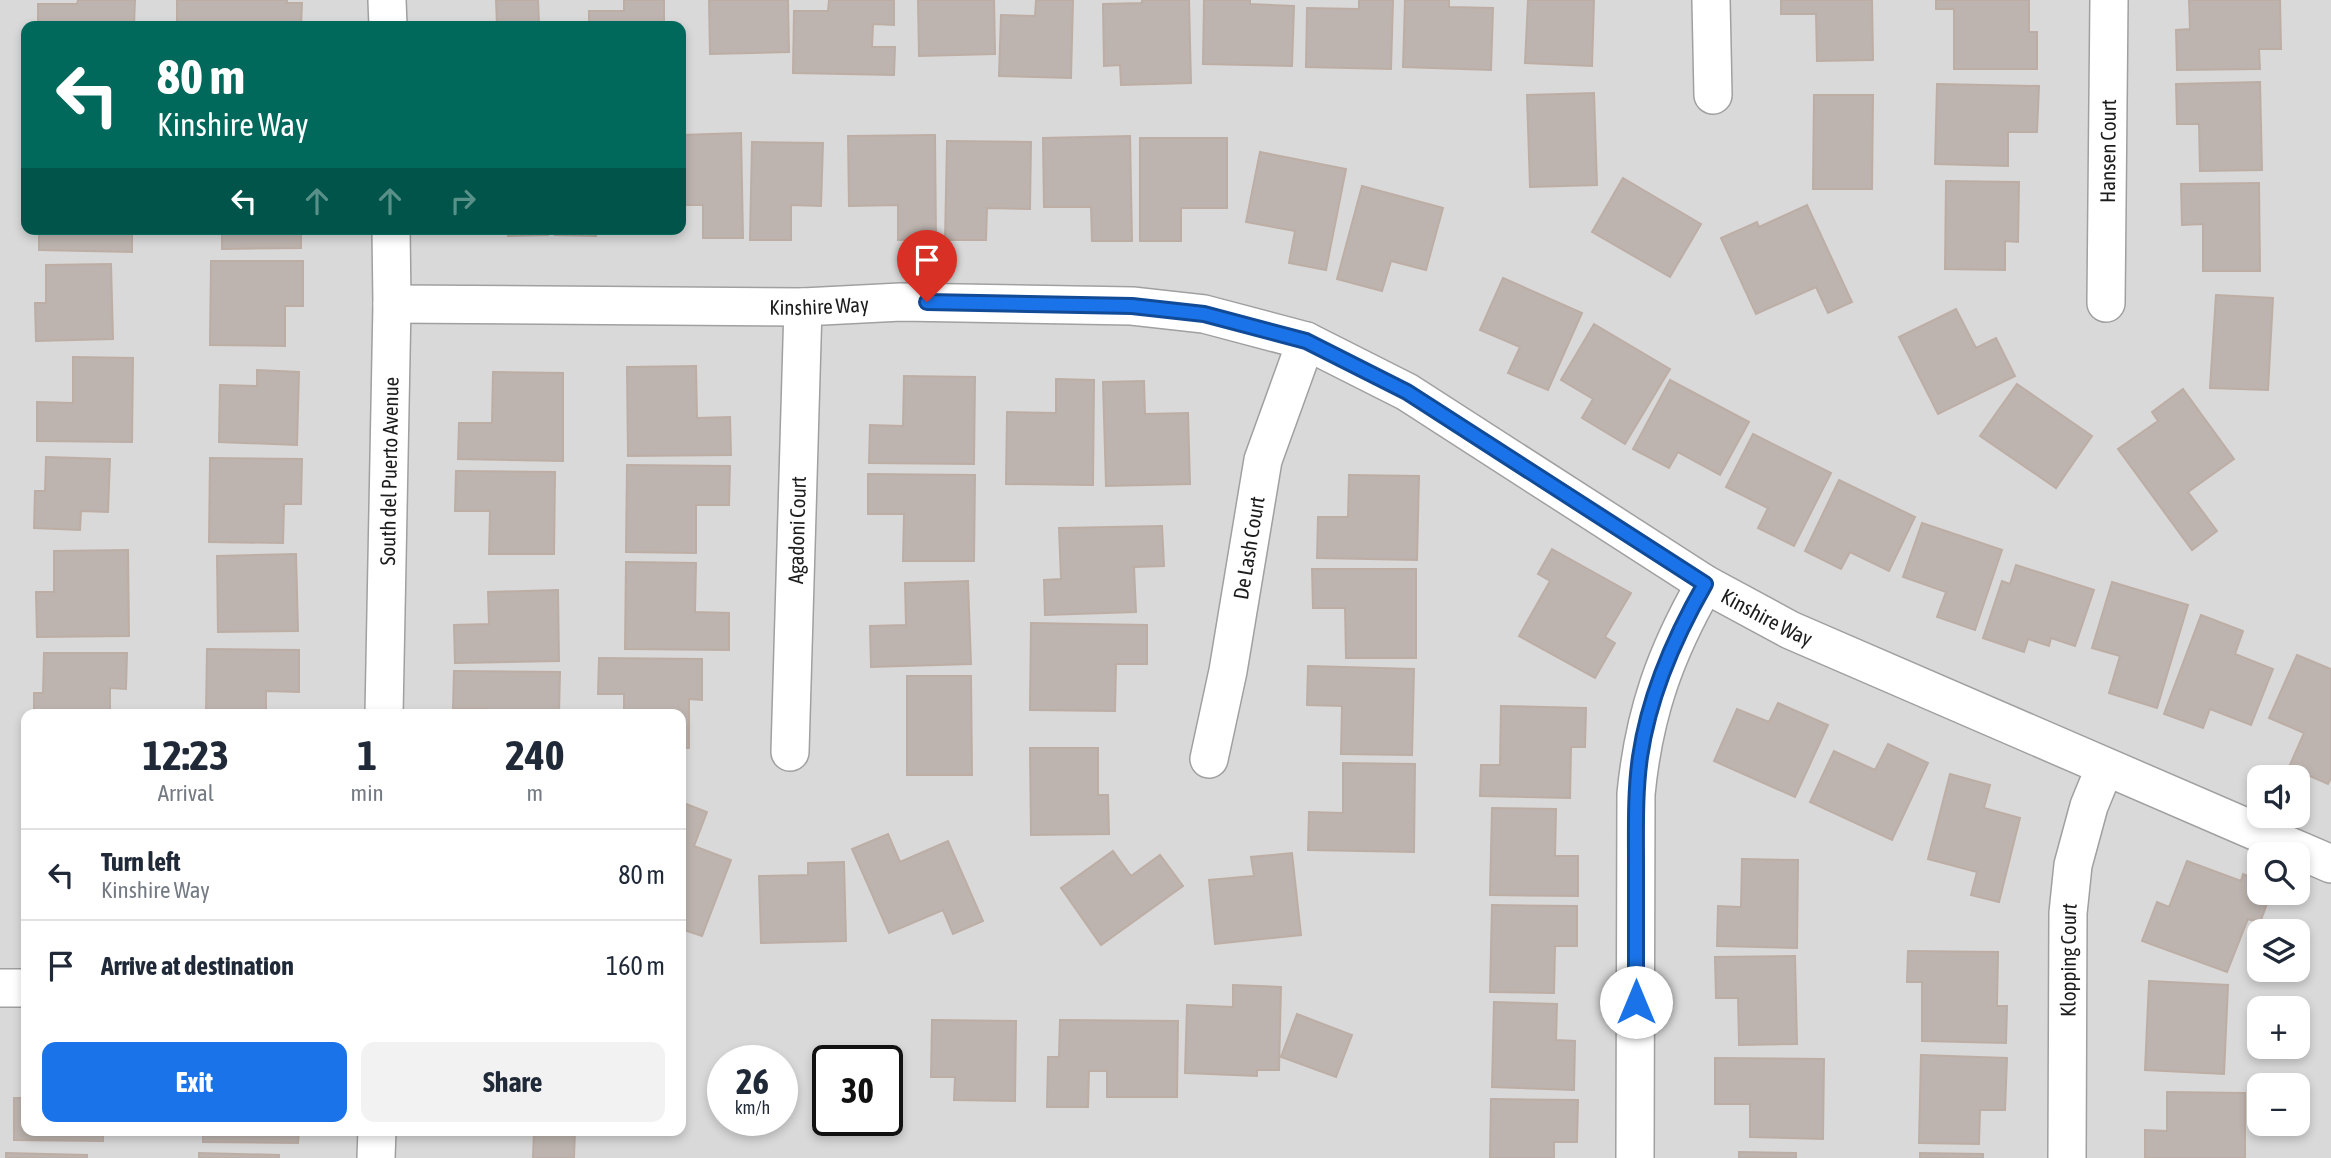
<!DOCTYPE html>
<html lang="en">
<head>
<meta charset="utf-8">
<style>
  body { margin:0; font-family:"Asap Condensed",sans-serif; background:#f2f2f3; color:#1f2937; height:100vh; display:flex; flex-direction:column; font-size:26px; white-space:nowrap }
  * { box-sizing:border-box; margin:0 }
  p { font-size:23px; color:#747a83 }
  .icon { flex:none; width:38px; height:38px; fill:none; stroke:currentColor; stroke-width:2; stroke-linecap:round; stroke-linejoin:round }
  .map { position:relative; flex:1; overflow:hidden }
  .details { position:absolute; left:21px; top:709px; width:665px; height:427px; display:flex; flex-direction:column; background:#fff; border-radius:14px; box-shadow:0 4px 10px #0003 }
  .details>* { flex:none }
  .hud { position:absolute; left:21px; top:21px; width:665px; height:214px; border-radius:14px; box-shadow:0 4px 10px #0003; background:#00695c; color:#fff; overflow:hidden }
  .buttons { position:absolute; left:2247px; top:765px; display:grid; gap:14px }
  .buttons a { display:grid; place-items:center; width:63px; height:63px; border-radius:14px; background:#fff; box-shadow:0 4px 10px #0003; font-size:35px }
  .speed { position:absolute; left:707px; top:1045px; display:flex; gap:14px; font-size:35px; font-weight:700; text-align:center }
  .speed>* { display:grid; place-content:center; width:91px; height:91px; border-radius:50%; background:#fff; box-shadow:0 4px 10px #0003; line-height:1 }
  .speed small { font-size:18px; font-weight:400 }
  .speed .limit { border:4px solid #111; border-radius:10px; background:#fff; color:#111 }
  .pin { position:absolute; display:grid; place-items:center; width:60px; height:60px; color:#fff; margin:-72px -30px; border-radius:50% 50% 50% 0; rotate:-45deg; box-shadow:0 0 7px #0007 }
  .pin .icon { rotate:45deg }
  .me { position:absolute; width:77px; margin:-38px; rotate:0deg; stroke-linejoin:round; filter:drop-shadow(0 0 5px #0008) }
  .turn { display:flex; align-items:center; gap:24px; height:147px; padding:0 21px; font-size:32px }
  .turn .icon { width:91px; height:91px; stroke-width:2.5 }
  .turn b { display:block; font-size:49px; line-height:60px }
  .lanes { display:flex; align-items:center; height:66px; padding:0 21px; background:#0003; justify-content:center; gap:35px; direction:ltr }
  .lanes .off { opacity:.35 }
  .eta { display:flex; justify-content:space-evenly; align-items:center; height:119px; text-align:center }
  .eta b { font-size:42px; font-weight:700; line-height:49px }
  .action { display:flex; gap:14px; margin-top:auto; padding:14px 21px }
  .action a { flex:1; height:80px; border-radius:14px; background:#1a73e8; color:#fff; font-size:28px; font-weight:700; line-height:80px; text-align:center }
  .action a+a { background:#f2f2f3; color:#1f2937 }
  ul { padding:0; list-style:none }
  li { display:flex; align-items:center; gap:21px; height:91px; padding:0 21px; border-top:2px solid #e0e1e3 }
  li div { flex:1 }
  li b { display:block; font-size:26px }
  li em { font-style:normal }
  .map>svg:first-child { display:block }
  .residential { fill:#dad9d9; fill-rule:evenodd }
  .building { fill:#bdb4af; stroke:#bdaea5; stroke-width:2 }
  .lines { fill:none; stroke-linecap:round; stroke-linejoin:round }
  .street-casing { stroke:#a0a0a0; stroke-width:40 }
  .street { stroke:#fff; stroke-width:37 }
  .route-casing { stroke:#114b97; stroke-width:18 }
  .route { stroke:#1a73e8; stroke-width:12 }
  .labels { text-anchor:middle; dominant-baseline:central; stroke-width:5; stroke-linejoin:round; paint-order:stroke }
  .street-label { font-size:21px; fill:#1c1c1c; stroke:#fff }
</style>
</head>
<body>
<div class="map">
<svg width="2331" height="1158" viewBox="0 0 2331 1158">
  <rect width="100%" height="100%" fill="#ede8e2"/>
  <path class="residential" d="M0,0H2331V1158H0ZM26,26H681V229H26ZM26,714H681V1130H26ZM2259,777H2298V816H2259ZM2259,854H2298V892H2259ZM2259,931H2298V970H2259ZM2259,1008H2298V1046H2259ZM723,1060H782V1120H723ZM828,1060H887V1120H828ZM2259,1085H2298V1124H2259Z"/>
  <path class="building" d="M78,0H135L134,26H38V4H77Z
    M177,0H287V3H302L301,26H177Z
    M496,0H538L539,23L572,22V26H497Z
    M624,0H664V26H589V11H624Z
    M709,0H788L789,52L710,54Z
    M829,0H894V25L873,24L872,47H895L894,75L793,73L794,11H828Z
    M918,0H994L995,54L919,56Z
    M1036,0H1073L1071,78L999,76L1001,15L1035,16Z
    M1142,0H1189L1191,83L1121,85L1120,65L1104,66L1103,4L1142,3Z
    M1204,0H1250V4L1294,6L1292,66L1203,64Z
    M1359,0H1393L1391,69L1306,67L1307,8L1359,9Z
    M1405,0H1449V7L1493,8L1491,70L1403,67Z
    M1528,0H1594L1592,66L1525,63Z
    M1781,0H1872L1873,60L1817,61L1816,14H1781Z
    M1936,0H2029V32H2037V69H1954V9H1936Z
    M2189,0H2280L2281,49H2259L2260,69L2177,70L2176,30L2190,29Z
    M2260,82L2262,170L2200,171L2199,124H2177L2176,84Z
    M1937,84L2039,86L2037,132H2008V166L1935,164Z
    M1594,93L1597,185L1530,187L1527,95Z
    M1814,95H1873L1872,189H1813Z
    M741,133L743,238H703V205H681V135Z
    M935,135L936,240H898V205L849,206L848,136Z
    M1130,136L1132,241H1092L1091,207H1044L1043,138Z
    M1140,138H1227V208H1181V241H1140Z
    M947,141L1031,142L1030,209L987,208L986,240H945Z
    M752,142L823,143L821,206L791,205V240H750Z
    M1260,152L1346,169L1326,270L1289,263L1295,231L1246,222Z
    M1623,178L1701,224L1670,277L1592,232Z
    M1946,181L2019,182L2018,242L2005,241V270L1945,269Z
    M2259,183L2260,271H2203V224L2182,225L2181,184Z
    M1362,186L1443,208L1426,270L1391,261L1382,291L1337,279Z
    M1807,205L1852,302L1828,313L1816,287L1756,314L1721,238L1757,222L1759,227Z
    M39,229H132V252L39,250Z
    M222,229H301V248L222,249Z
    M508,229H548V235L508,236Z
    M555,229H596V236L555,235Z
    M211,261H303V306H285V346L210,345Z
    M111,264L113,339L36,341L35,303H46V265Z
    M1503,278L1582,313L1548,390L1508,373L1520,347L1480,330Z
    M2216,295L2273,298L2268,390L2210,388Z
    M1956,309L1976,348L1996,338L2015,376L1938,414L1899,337Z
    M1594,324L1670,369L1625,444L1582,418L1593,399L1561,380Z
    M73,357L133,358L132,442L37,441V402L73,403Z
    M696,366L697,418L730,417L731,455L628,456L627,367Z
    M257,370L299,372L297,445L219,442L220,385L257,386Z
    M493,372L563,373V461L458,459L459,423H492Z
    M904,376L975,377L974,464L869,463L870,425L903,426Z
    M1056,379L1094,380L1093,485L1006,484L1007,412L1056,413Z
    M1670,380L1749,422L1720,475L1678,452L1669,468L1633,449Z
    M1144,381L1145,414L1188,413L1190,484L1106,486L1103,382Z
    M2017,384L2092,436L2056,488L1980,436Z
    M2183,389L2234,459L2188,492L2217,531L2192,550L2118,449L2158,421L2152,412Z
    M1753,434L1831,473L1794,546L1758,528L1768,508L1726,487Z
    M46,457L110,459L108,512L81,511L80,530L34,528L35,491H45Z
    M210,458L302,459L301,504H284L283,543L209,542Z
    M627,465L730,466L729,505H696V553L626,552Z
    M456,471L555,472L554,554H489L490,511H455Z
    M868,474L975,475L974,561H903L904,514H868Z
    M1349,475L1419,476L1417,560L1317,558L1318,517H1348Z
    M1839,480L1915,517L1889,571L1850,552L1841,569L1805,551Z
    M1922,523L2002,550L1975,630L1937,617L1946,592L1903,577Z
    M1162,526L1164,566L1134,567L1136,612L1045,615L1044,580L1061,579L1059,528Z
    M1552,549L1631,593L1605,637L1615,643L1595,678L1519,636L1550,581L1538,574Z
    M128,550L129,636L37,637L36,592H54V551Z
    M296,554L298,631L218,632L217,556Z
    M626,562L696,563L695,612L729,613V650L625,649Z
    M2016,565L2094,590L2075,646L2051,638L2049,646L2028,639L2024,652L1983,638L2002,581L2010,584Z
    M1312,569H1416V658H1346L1345,608H1313Z
    M968,581L971,664L871,667L870,626L906,625L905,583Z
    M2112,582L2188,605L2157,708L2109,693L2120,656L2092,648Z
    M558,590L559,661L455,663L454,625L489,624L488,592Z
    M2201,615L2243,631L2235,654L2273,669L2251,725L2210,709L2203,728L2164,714Z
    M1031,623L1147,625V664H1116L1115,711L1030,710Z
    M207,649L299,650V692L266,691V714H206Z
    M44,653H127L126,689L110,688V714H34V693H43Z
    M2297,655L2331,669V778L2328,784L2289,767L2304,733L2269,718Z
    M599,658L702,659V700L689,699V748H681V714H624V694H598Z
    M1308,666L1414,669L1412,755L1341,754L1342,706L1307,705Z
    M454,671L560,672L559,714H487V709H453Z
    M907,676H971L972,775H907Z
    M1778,703L1828,725L1795,797L1714,761L1737,709L1769,722Z
    M1501,706L1586,708L1585,747H1571L1570,798L1480,796L1481,765H1500Z
    M1888,744L1928,763L1892,840L1810,802L1834,751L1875,770Z
    M1030,748H1098V795H1108L1109,834L1031,835Z
    M1343,763L1415,764L1414,852L1308,850L1309,812L1343,813Z
    M1950,774L1990,785L1984,808L2020,818L1999,902L1971,895L1977,872L1928,859Z
    M681,802L707,812L694,846L731,860L702,936L681,929Z
    M1492,808L1556,809L1555,856H1578V896L1490,895Z
    M888,834L900,862L948,841L983,921L953,934L943,910L889,933L852,849Z
    M1113,851L1131,876L1160,855L1183,886L1101,945L1061,888Z
    M1292,853L1301,935L1215,944L1209,880L1254,876L1251,857Z
    M1742,859L1798,860L1797,948L1717,946L1718,906L1741,907Z
    M2187,861L2241,881L2243,874L2259,880V892H2271L2260,923L2248,919L2227,972L2142,941L2157,902L2169,907Z
    M844,862L846,941L761,943L759,876L808,875V863Z
    M1492,905L1577,906V946H1555L1554,993L1490,992Z
    M1908,951L1998,952L1997,1006H2007L2006,1043L1922,1041V982H1907Z
    M1795,956L1797,1044L1739,1045L1738,998H1716L1715,957Z
    M2149,981L2228,985L2224,1074L2145,1070Z
    M1233,985L1281,987L1279,1070H1257V1076L1185,1073L1187,1005L1233,1007Z
    M1494,1002L1557,1004L1556,1040L1575,1041L1574,1090L1492,1087Z
    M1297,1014L1352,1035L1336,1077L1281,1057Z
    M932,1020L1016,1021L1015,1101L954,1100L955,1077H931Z
    M1060,1020L1178,1021L1177,1097H1107V1071H1089L1088,1107H1047L1048,1057H1059Z
    M1921,1055L2007,1058L2005,1110H1980L1979,1144L1919,1143Z
    M1715,1058L1824,1059L1823,1139L1750,1137V1104H1715Z
    M2167,1092L2245,1093V1158H2145V1130L2167,1131Z
    M14,1098H26V1130H103V1141L14,1140Z
    M1491,1099L1578,1100L1577,1142H1554V1158H1490Z
    M203,1130H299L298,1143L203,1142Z
    M534,1130H575L574,1158H533Z
    M1739,1152L1796,1153V1158H1739Z
    M6,1153L87,1155V1158H6Z
    M199,1153L279,1155V1158H199Z
    M1920,1153L1983,1154V1158H1920Z"/>
  <g class="lines">
    <defs>
      <g id="street">
        <path d="M387,0L388,26"/>
        <path d="M1711,0L1713,95"/>
        <path id="s1" d="M2106,303L2109,0"/>
        <path id="s2" d="M392,304L803,307L901,302L1132,306L1204,314L1306,341L1407,392L1705,584L1790,630L2331,864"/>
        <path id="s3" d="M384,714L392,304L391,229"/>
        <path id="s4" d="M790,752L803,307"/>
        <path id="s5" d="M1209,759L1228,671L1263,460L1306,341"/>
        <path d="M0,988H26"/>
        <path d="M376,1158L377,1130"/>
        <path d="M1635,1158L1636,794C1644,713 1665,654 1705,584"/>
        <path id="s6" d="M2067,1158L2068,913L2073,865L2089,806L2105,767"/>
      </g>
    </defs>
    <use href="#street" class="street-casing"/>
    <use href="#street" class="street"/>
  </g>
  <g class="lines">
    <defs>
      <path id="route" d="M927,302L1132,306L1204,314L1306,341L1407,392L1705,584C1674,638 1649,695 1640,757C1635,792 1636,828 1636,863C1636,910 1636,956 1636,1002"/>
    </defs>
    <use href="#route" class="route-casing"/>
    <use href="#route" class="route"/>
  </g>
  <g class="labels">
    <g class="street-label">
      <text stroke="none"><textPath href="#s1" startOffset="152">Hansen Court</textPath></text>
      <text stroke="none"><textPath href="#s2" startOffset="427">Kinshire Way</textPath></text>
      <text stroke="none"><textPath href="#s3" startOffset="243">South del Puerto Avenue</textPath></text>
      <text stroke="none"><textPath href="#s4" startOffset="222">Agadoni Court</textPath></text>
      <text stroke="none"><textPath href="#s5" startOffset="215">De Lash Court</textPath></text>
      <text stroke="none"><textPath href="#s2" startOffset="1456">Kinshire Way</textPath></text>
      <text stroke="none"><textPath href="#s6" startOffset="198">Klopping Court</textPath></text>
    </g>
  </g>
</svg>
<div class="buttons">
<a><svg class="icon" aria-label="sound" viewBox="0 0 24 24"><path d="M4 9h4l5-4v14l-5-4H4zM17 9q2 3 0 6"/></svg></a>
<a><svg class="icon" aria-label="search" viewBox="0 0 24 24"><circle cx="10" cy="10" r="6"/><path d="M15 15l6 6"/></svg></a>
<a><svg class="icon" aria-label="layers" viewBox="0 0 24 24"><path d="M12 4l9 5-9 5-9-5zM3 14l9 5 9-5"/></svg></a>
<a>+</a>
<a>−</a>
</div>
<div class="speed"><div>26<small>km/h</small></div><div class="limit">30</div></div>
<div class="pin" style="left:927px;top:302px;background:#d93025"><svg class="icon" aria-label="arrive" viewBox="0 0 24 24"><path d="M6 21V4h12l-3 4 3 4H6"/></svg></div>
<svg class="me" style="left:1636px;top:1002px" viewBox="-20 -20 40 40"><circle r="19" fill="#fff"/><path d="M0-13L10 11 0 6-10 11z" fill="#1a73e8"/></svg>
<div class="hud">
<div class="turn"><svg class="icon" aria-label="left" viewBox="0 0 24 24"><path d="M17 20v-9H6M10 6l-5 5 5 5"/></svg><div><b>80 m</b>Kinshire Way</div></div>
<div class="lanes"><svg class="icon" aria-label="left" viewBox="0 0 24 24"><path d="M17 20v-9H6M10 6l-5 5 5 5"/></svg><svg class="icon off" aria-label="ahead" viewBox="0 0 24 24"><path d="M12 20V5M6 11l6-6 6 6"/></svg><svg class="icon off" aria-label="ahead" viewBox="0 0 24 24"><path d="M12 20V5M6 11l6-6 6 6"/></svg><svg class="icon off" aria-label="right" viewBox="0 0 24 24"><path d="M7 20v-9h11M14 6l5 5-5 5"/></svg></div>
</div>
<section class="details">
<div class="eta">
<div><b>12:23</b><p>Arrival</p></div>
<div><b>1</b><p>min</p></div>
<div><b>240</b><p>m</p></div>
</div>
<ul>
<li><svg class="icon" aria-label="left" viewBox="0 0 24 24"><path d="M17 20v-9H6M10 6l-5 5 5 5"/></svg><div><b>Turn left</b><p>Kinshire Way</p></div><em>80 m</em></li>
<li><svg class="icon" aria-label="arrive" viewBox="0 0 24 24"><path d="M6 21V4h12l-3 4 3 4H6"/></svg><div><b>Arrive at destination</b></div><em>160 m</em></li>
</ul>
<div class="action"><a>Exit</a><a>Share</a></div>
</section>
</div>
</body>
</html>
